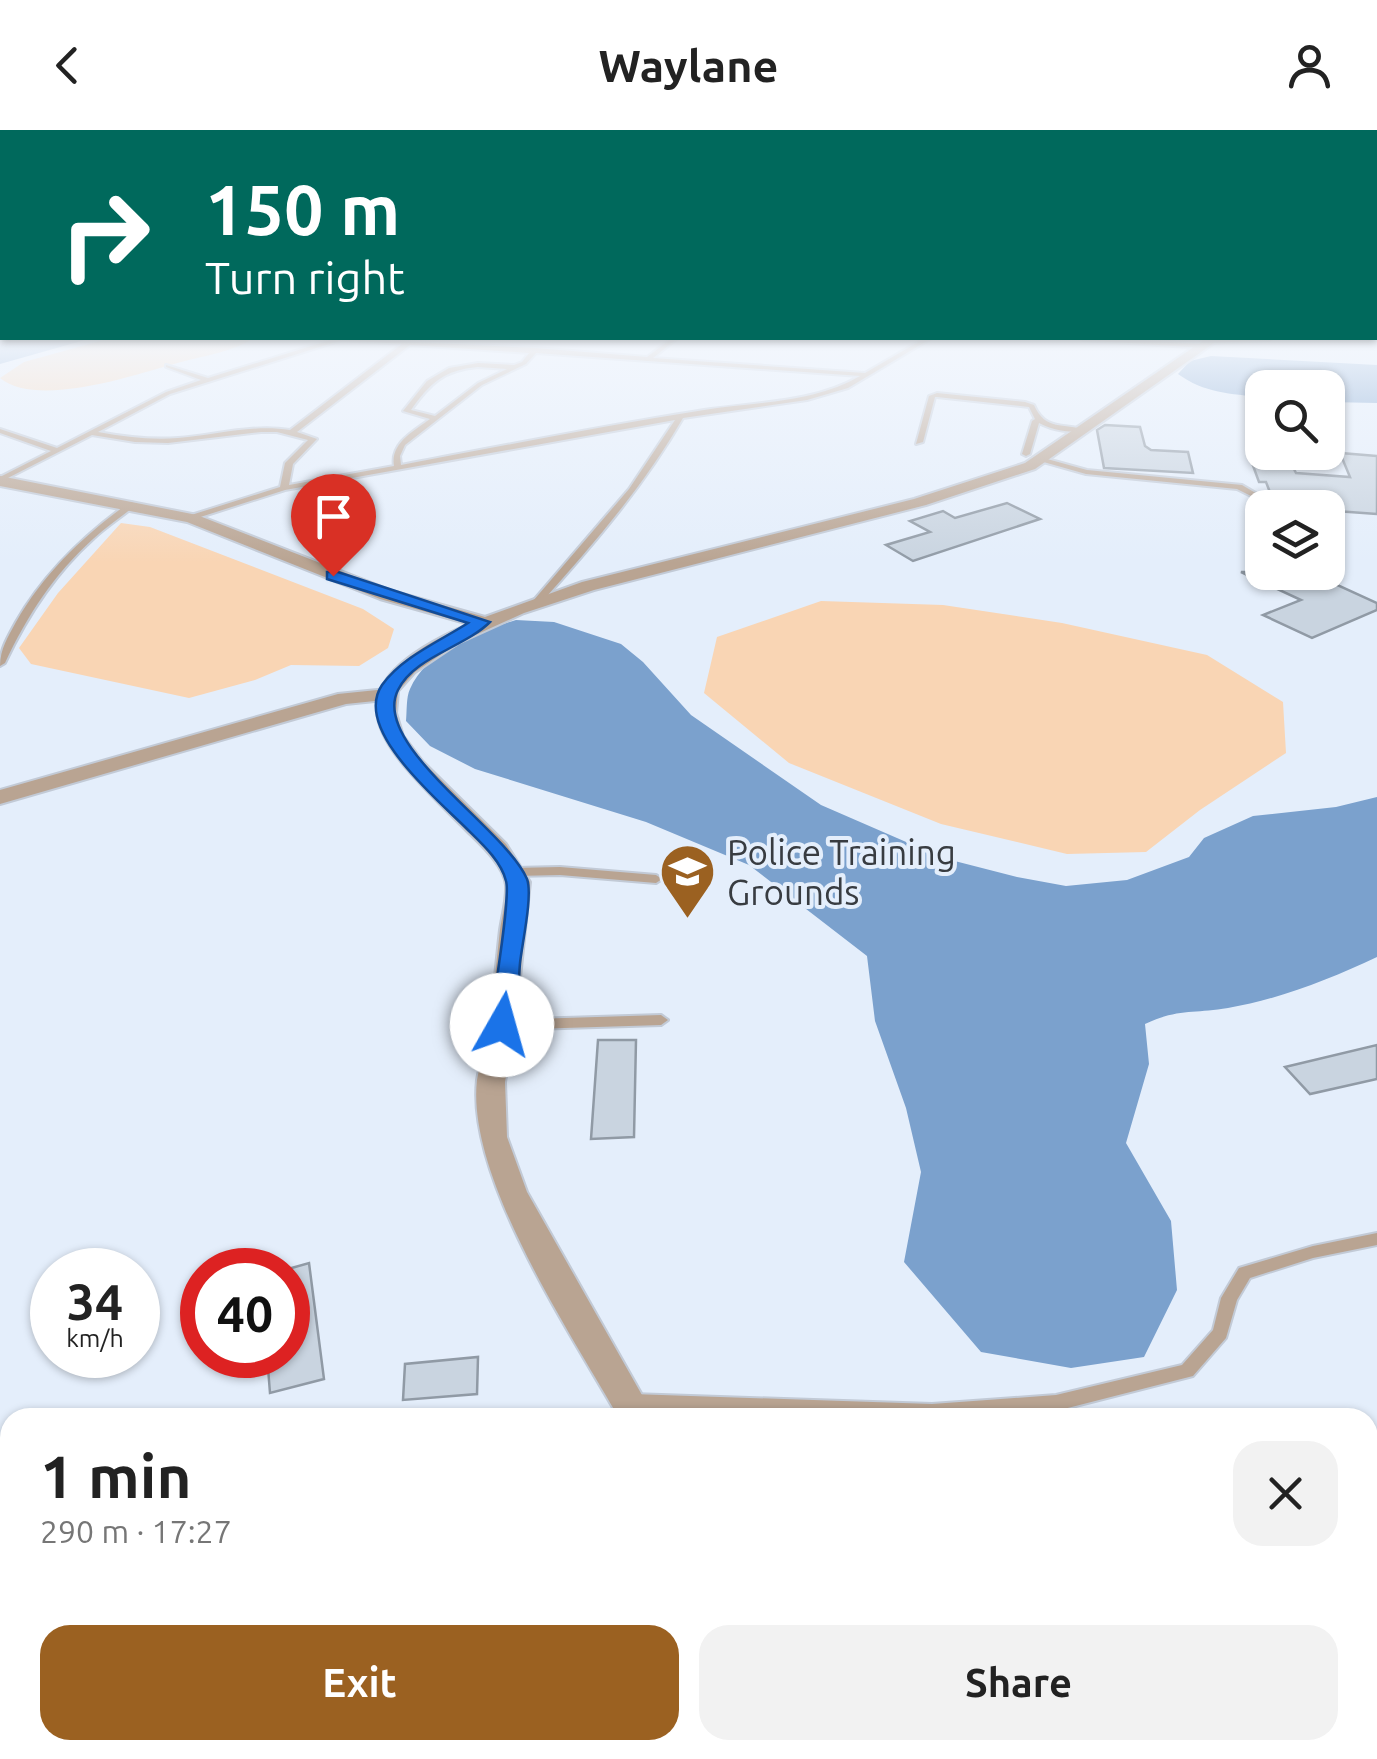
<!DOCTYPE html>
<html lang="en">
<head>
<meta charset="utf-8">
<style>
  body { margin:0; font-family:Ubuntu,sans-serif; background:#f2f2f2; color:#222; height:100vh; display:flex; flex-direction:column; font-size:38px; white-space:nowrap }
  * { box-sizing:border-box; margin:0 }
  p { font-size:32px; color:#767676 }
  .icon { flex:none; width:55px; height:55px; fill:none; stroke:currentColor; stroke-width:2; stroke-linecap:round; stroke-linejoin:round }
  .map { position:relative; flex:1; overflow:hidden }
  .sheet { position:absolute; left:0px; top:1278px; width:1378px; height:352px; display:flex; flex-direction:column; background:#fff; border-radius:30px 30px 0 0; box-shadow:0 2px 8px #0004 }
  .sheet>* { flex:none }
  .hud { position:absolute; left:0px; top:0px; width:1378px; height:210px; box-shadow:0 2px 8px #0004; background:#00695c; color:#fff; overflow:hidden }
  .controls { position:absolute; left:1245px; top:240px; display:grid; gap:20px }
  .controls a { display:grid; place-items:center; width:100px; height:100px; border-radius:20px; background:#fff; box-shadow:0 2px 8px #0004; font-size:50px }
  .speed { position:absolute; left:30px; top:1118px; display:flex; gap:20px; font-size:50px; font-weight:700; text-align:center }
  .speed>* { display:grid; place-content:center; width:130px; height:130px; border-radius:50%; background:#fff; box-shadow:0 2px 8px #0004; line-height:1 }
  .speed small { font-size:25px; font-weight:400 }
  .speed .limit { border:15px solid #d22; background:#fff; color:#111 }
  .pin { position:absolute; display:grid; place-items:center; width:85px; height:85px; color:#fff; margin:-102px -42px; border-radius:50% 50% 50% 0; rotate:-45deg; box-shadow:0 0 10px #0007 }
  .pin .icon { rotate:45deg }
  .me { position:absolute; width:110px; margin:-55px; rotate:7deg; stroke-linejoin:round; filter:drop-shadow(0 0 8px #0008) }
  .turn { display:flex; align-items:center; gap:35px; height:210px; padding:0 40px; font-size:45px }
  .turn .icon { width:130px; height:130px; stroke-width:2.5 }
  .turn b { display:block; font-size:70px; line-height:85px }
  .round { display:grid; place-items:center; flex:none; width:105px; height:105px; border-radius:30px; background:#f2f2f2 }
  .headline { display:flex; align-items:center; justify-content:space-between; height:170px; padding:0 40px }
  h1 { font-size:60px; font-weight:600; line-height:75px }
  .cta { display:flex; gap:20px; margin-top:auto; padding:20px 40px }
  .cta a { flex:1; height:115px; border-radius:30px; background:#9b6121; color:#fff; font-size:40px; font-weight:600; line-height:115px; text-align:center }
  .cta a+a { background:#f2f2f2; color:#222 }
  header { display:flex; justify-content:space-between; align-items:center; height:130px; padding:0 40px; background:#fff; font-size:45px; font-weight:600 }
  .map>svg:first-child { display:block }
  .green { fill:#f9d5b4 }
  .water { fill:#7ba1cd }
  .building { fill:#c9d4e0; stroke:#909aa5; stroke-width:2.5 }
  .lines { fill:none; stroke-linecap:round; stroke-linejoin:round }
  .service-casing { stroke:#c2cad6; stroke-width:4 }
  .minor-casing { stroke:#c2cad6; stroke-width:4 }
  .tertiary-casing { stroke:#c2cad6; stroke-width:4 }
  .service { fill:#b9a492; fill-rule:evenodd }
  .minor { fill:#b9a492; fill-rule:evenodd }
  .tertiary { fill:#b9a492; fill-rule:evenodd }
  .route { fill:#1a73e8; stroke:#114b97; stroke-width:2.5 }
  .labels { text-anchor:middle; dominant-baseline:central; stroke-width:8; stroke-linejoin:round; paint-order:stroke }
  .poi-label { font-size:35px; fill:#383c41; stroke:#e4eefb; text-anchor:start }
</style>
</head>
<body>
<header><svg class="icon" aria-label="back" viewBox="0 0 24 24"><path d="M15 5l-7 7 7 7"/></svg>Waylane<svg class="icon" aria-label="person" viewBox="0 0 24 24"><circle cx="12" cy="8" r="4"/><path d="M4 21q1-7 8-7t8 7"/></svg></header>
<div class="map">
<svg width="1377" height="1629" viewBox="0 0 1377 1629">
  <rect width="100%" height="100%" fill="#e4eefb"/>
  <path class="green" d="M111,208H253C236,221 203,226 181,232C137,244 38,279 0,248L24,232Z
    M121,393L150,397L363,479L394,499L388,518L359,536L291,535L255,550L189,568L31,534L19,518L58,463Z
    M821,471L943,475L1062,493L1207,525L1283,572L1286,623L1200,680L1146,722L1067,724L941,694L789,633L704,563L717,507Z"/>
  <path class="water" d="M0,205L2,208H92L0,234Z
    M1211,226L1377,235V273L1328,272V258H1262V267C1231,264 1204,263 1178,244L1190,231Z
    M516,490L554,492L621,514L643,532L691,585L821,675L943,728L1017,747L1066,756L1127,750L1189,727L1204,708L1253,686L1336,677L1377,667V827C1330,849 1280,869 1228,878C1194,884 1179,878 1145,894L1149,934L1126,1013L1171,1091L1177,1160L1144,1227L1071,1238L981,1222L904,1132L921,1042L906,978L875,891L867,826L749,735L646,692L475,639L430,616L406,591C407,582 406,567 410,559C427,520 480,501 516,490Z"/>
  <path class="building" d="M1105,295L1140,297L1145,316L1151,320L1188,322L1193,343L1104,338L1097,300Z
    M1248,322H1277L1278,326L1288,327L1296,343L1350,347L1340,323L1377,326V384L1336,381L1334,378H1276L1266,352H1259Z
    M1007,373L1040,389L913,431L886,415L930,402L910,391L943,381L955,388Z
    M1241,442H1309L1377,473V480L1312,508L1263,485L1301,470Z
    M598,910H636L634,1007L591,1009Z
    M1377,915V949L1310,964L1285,937Z
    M309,1133L324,1249L270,1263L267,1225H288V1139Z
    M478,1227L477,1264L403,1270L405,1234Z"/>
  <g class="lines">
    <defs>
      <path id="service" d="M337,208L535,218L647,227L672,208H678L653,228L865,243L925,208H932L848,258L807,270L683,288C643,357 592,416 539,475L536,476L532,473L533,471L629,359L675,290L285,360L191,390H188V386L280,357L285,333L308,310L277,302H261L168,313L135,312L92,305L0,352V347L51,321L0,303V299L57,318L166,262L201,250L166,237V235L208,248ZM342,210L402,214L290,300C252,294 216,305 178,308C151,310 125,307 98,302L170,264ZM410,215L529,223L522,232L514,235L478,233L449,238L427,251L403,281L430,289C414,301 390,313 394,336L289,355L293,334L317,309L297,302ZM536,223L860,246C814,273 756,272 704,280C603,296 502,316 401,335L400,326L405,315L482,255L526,234ZM478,237L507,239L478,253L435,286L411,280C430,253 444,240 478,237Z
        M1080,208H1104L1203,214L1206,216L1203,218L1083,210Z
        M1242,208H1272L1269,210L1211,213L1208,211Z
        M937,263L1025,272L1034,275C1045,301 1064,293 1086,300C1072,304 1052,300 1039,293L1030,324L1026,326L1022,324L1032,291L1035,289L1029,277L937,267H935L923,312L916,314L929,266Z
        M1040,327L1087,340L1242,355L1259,365L1262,381V399L1258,397L1251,366L1237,359L1086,344L1040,331Z
        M130,372L137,374C123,386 107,396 93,409C54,444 27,486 5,533L0,536C0,519 8,507 16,492C44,443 84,405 130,372Z
        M560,737L656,745L662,749L656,753L560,745L514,746L508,742L514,738Z
        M661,885L668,890L661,895L502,900L495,895L502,890Z
        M1377,1103V1115L1313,1128L1250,1148L1237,1170L1226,1208L1193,1246L1056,1281L962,1288H866L632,1280L626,1277L623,1272L626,1267L632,1264L932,1274L1056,1265L1182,1235L1213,1200L1221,1168L1239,1138L1313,1116Z"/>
      <path id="minor" d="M387,559L394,561V569L346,574L0,674V660L338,564Z"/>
      <path id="tertiary" d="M1207,208H1221L1035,339L926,375L594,460L524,483L458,513L415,542L398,561L396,583L403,606L422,631L506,714L530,752L515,895L505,952L507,1007L527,1062L655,1288H619C570,1202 466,1047 477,950C480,933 485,915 488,898C494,866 496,833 500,800C502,786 507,769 506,755C504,735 480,714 467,701C380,614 317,561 469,494L380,469L187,392L0,356V346L197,385L392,461L485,487L582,452L914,369L1025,333Z
        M774,1620H816L820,1629H778Z"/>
    </defs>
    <use href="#service" class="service-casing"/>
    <use href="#minor" class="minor-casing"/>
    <use href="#tertiary" class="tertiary-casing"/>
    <use href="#service" class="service"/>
    <use href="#minor" class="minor"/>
    <use href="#tertiary" class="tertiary"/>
  </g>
  <linearGradient id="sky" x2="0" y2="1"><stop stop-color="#7cacdd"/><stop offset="0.47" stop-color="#f3f7fd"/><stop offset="1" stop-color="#f3f7fd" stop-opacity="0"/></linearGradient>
  <rect width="1377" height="433" fill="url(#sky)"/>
  <path class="route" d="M327,442H338L490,492C465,517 414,527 398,560C370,615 506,699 527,749C533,765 522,814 520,833C518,854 520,883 510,901H493L490,895C493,871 511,767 506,751C501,730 480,712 465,697C438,670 352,599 382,555C402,527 440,511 468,493L327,449Z"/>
  <defs>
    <symbol id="university-pin" viewBox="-11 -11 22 30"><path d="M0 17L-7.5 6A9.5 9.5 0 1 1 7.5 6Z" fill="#9b6121" stroke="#e4eefb"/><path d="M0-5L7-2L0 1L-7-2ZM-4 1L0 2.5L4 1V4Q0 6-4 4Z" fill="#fff"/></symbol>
  </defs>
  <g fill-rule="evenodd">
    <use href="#university-pin" x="656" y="710" width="63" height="86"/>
  </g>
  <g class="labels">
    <g class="poi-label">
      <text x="727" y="722">Police Training<tspan x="727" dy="40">Grounds</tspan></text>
    </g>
  </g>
</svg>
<div class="controls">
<a><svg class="icon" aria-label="search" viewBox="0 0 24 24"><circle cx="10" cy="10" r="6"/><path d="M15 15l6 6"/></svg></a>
<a><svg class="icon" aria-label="layers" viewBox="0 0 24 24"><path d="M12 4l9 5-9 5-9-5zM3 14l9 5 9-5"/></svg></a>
</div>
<div class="speed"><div>34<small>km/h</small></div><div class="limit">40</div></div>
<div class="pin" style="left:333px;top:446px;background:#d93025"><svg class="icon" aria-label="arrive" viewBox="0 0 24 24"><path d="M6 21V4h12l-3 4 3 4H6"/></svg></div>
<svg class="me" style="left:502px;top:895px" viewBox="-20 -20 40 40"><circle r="19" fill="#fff"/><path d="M0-13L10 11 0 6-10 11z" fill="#1a73e8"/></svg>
<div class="hud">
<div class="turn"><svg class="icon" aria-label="right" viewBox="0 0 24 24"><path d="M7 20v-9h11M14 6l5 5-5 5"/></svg><div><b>150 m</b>Turn right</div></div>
</div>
<section class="sheet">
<div class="headline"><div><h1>1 min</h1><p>290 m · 17:27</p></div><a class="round"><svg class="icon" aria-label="close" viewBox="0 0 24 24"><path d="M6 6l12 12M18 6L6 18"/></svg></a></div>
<div class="cta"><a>Exit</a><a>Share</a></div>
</section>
</div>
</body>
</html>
